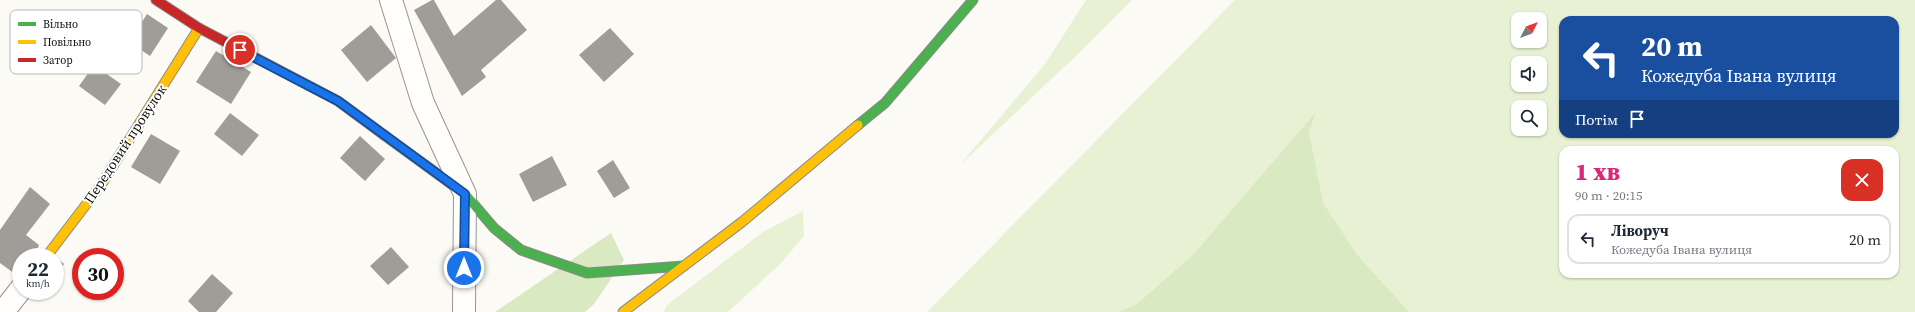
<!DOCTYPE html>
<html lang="uk">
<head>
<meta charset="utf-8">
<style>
  body { margin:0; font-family:"Source Serif 4",serif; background:#f6f6f7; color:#1f2937; height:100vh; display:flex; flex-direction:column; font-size:15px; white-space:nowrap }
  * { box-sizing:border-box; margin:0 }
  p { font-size:13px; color:#747a83 }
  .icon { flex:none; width:22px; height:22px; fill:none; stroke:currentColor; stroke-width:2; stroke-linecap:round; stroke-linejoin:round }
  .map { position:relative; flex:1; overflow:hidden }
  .sheet { position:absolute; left:1559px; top:146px; width:340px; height:132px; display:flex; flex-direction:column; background:#fff; border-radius:12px; box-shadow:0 1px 3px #0004 }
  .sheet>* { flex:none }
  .hud { position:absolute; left:1559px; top:16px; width:340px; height:122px; border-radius:12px; box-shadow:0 1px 3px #0004; background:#1a4fa0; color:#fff; overflow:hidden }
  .needle { width:26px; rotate:48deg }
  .tools { position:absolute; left:1511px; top:12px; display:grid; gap:8px }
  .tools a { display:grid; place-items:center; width:36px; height:36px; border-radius:8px; background:#fff; box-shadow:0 1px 3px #0004; font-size:20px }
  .speed { position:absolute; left:12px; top:248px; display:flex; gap:8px; font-size:20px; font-weight:700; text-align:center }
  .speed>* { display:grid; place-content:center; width:52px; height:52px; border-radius:50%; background:#fff; box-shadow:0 1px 3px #0004; line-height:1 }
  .speed small { font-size:10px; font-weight:400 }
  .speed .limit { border:6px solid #d22; background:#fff; color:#111 }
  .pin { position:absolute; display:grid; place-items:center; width:34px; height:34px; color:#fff; margin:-17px; border:2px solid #fff; border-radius:50%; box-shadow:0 1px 4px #0007 }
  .me { position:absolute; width:44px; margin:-22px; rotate:0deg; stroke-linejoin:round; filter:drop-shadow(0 0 3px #0008) }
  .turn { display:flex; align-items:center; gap:14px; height:84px; padding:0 16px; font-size:18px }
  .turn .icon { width:52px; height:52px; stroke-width:2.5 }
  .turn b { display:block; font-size:28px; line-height:34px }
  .then { display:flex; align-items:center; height:38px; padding:0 16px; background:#0003; gap:8px; font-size:15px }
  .round { display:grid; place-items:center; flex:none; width:42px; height:42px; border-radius:12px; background:#f6f6f7 }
  .summary { display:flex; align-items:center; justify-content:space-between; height:68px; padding:0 16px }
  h1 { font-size:24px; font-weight:800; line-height:30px; color:#db2777 }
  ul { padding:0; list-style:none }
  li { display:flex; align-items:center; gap:12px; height:50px; margin:0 8px 6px; padding:0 8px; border:2px solid #e0e1e3; border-radius:12px }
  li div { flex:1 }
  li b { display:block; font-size:15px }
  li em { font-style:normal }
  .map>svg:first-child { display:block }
  .green { fill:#e8f1d4; fill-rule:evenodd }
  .forest { fill:#d9e9c2 }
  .building { fill:#a09d99 }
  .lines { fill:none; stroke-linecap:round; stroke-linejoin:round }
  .street-casing { stroke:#969592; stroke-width:24 }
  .fast-casing { stroke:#8c8b89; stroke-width:11 }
  .slow-casing { stroke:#8c8b89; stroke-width:11 }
  .jam-casing { stroke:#8c8b89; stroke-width:11 }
  .street { stroke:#fffefd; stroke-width:22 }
  .fast { stroke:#4caf50; stroke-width:9 }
  .slow { stroke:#ffc107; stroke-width:9 }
  .jam { stroke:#c62828; stroke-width:9 }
  .route-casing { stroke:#114b97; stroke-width:10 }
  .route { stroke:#1a73e8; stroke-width:7 }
  .labels { text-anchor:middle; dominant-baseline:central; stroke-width:4; stroke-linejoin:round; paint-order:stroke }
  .street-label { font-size:14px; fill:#0f0f0f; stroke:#fff }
  .key { fill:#fff; stroke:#b7b7b7; stroke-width:1 }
  .key-label { font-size:11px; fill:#0f0f0f }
</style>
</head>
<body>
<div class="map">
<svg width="1915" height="312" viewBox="0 0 1915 312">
  <rect width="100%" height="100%" fill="#fcfaf4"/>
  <path class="green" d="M1086,0H1132L1077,55L960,165L1045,64Z
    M1235,0H1915V312H927ZM1518,19H1540V41H1518ZM1563,20H1895V134H1563ZM1518,63H1540V85H1518ZM1518,107H1540V129H1518ZM1563,150H1895V274H1563Z
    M803,211L804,236L780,264L728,312H664L667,305L763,232Z"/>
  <path class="forest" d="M1315,113L1309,133L1323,203L1358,256L1409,312H1119L1137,304L1193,255Z
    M611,233L624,260L594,304L585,312H495Z"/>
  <path class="building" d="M432,0H434L454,36L496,0H501L527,30L481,70L486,77L462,96L414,10Z
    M147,14L168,28L150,56L129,42Z
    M371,25L396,58L367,82L341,50Z
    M610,28L634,54L604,82L579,55Z
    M216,51L251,72L231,104L196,82Z
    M94,65L121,84L105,105L79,86Z
    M230,113L259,135L242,156L214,134Z
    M151,134L180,151L160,184L131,167Z
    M360,136L385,159L365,181L340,158Z
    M552,156L567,185L533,202L519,174Z
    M613,160L630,188L614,198L597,171Z
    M30,187L50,204L26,235L39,245L34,257H21V277H19L0,263V230Z
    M391,247L409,267L388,285L370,266Z
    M59,260L64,264L55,276V265Z
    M212,274L233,293L216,312H199L188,301Z"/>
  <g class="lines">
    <defs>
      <path id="street" d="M391,0L423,103L465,194L464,312
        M3,312L21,289"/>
      <path id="fast" d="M858,125L885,103L973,0
        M384,135L465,194L494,228L521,250L587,273L684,266"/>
      <path id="slow" d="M46,257L101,185L199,28
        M623,312L742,222L858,125"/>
      <path id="jam" d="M156,0L199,28L338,101L384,135"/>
    </defs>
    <use href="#street" class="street-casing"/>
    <use href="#fast" class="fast-casing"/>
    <use href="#slow" class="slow-casing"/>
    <use href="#jam" class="jam-casing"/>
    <use href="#street" class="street"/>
    <use href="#fast" class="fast"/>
    <use href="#slow" class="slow"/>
    <use href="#jam" class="jam"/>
  </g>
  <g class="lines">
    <defs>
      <path id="route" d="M240,50L338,101L465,194L464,268"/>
    </defs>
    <use href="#route" class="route-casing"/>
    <use href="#route" class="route"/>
  </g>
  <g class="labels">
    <g class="street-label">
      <text transform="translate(125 144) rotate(-57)">Передовий провулок</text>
    </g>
  </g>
  <rect x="10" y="10" width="132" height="64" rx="6" class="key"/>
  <rect x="18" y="22" width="18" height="4" fill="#4caf50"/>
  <rect x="18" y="40" width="18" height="4" fill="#ffc107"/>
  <rect x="18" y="58" width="18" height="4" fill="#c62828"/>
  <g class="key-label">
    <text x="43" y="28">Вільно</text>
    <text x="43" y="46">Повільно</text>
    <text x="43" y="64">Затор</text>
  </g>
</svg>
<div class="tools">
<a><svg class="needle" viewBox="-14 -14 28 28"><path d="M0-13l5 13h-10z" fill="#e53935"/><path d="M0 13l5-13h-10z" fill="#747a83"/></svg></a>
<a><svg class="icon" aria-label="sound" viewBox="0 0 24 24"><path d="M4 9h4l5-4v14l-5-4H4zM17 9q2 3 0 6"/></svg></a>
<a><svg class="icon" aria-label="search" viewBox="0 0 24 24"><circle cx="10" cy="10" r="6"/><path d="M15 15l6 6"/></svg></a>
</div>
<div class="speed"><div>22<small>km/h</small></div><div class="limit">30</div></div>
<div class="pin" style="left:240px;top:50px;background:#d93025"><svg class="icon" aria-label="arrive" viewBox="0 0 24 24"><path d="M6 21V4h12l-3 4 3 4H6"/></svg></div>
<svg class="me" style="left:464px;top:268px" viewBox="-20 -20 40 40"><circle r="17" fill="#1a73e8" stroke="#fff" stroke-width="3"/><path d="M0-11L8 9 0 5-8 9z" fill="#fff"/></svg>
<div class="hud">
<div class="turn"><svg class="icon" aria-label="left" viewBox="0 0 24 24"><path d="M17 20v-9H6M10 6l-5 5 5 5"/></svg><div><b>20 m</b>Кожедуба Івана вулиця</div></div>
<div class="then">Потім<svg class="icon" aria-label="arrive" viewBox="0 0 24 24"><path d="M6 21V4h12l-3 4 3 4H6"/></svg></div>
</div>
<section class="sheet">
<div class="summary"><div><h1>1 хв</h1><p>90 m · 20:15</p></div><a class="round" style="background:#d93025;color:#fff"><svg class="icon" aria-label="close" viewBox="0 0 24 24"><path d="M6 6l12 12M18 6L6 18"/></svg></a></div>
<ul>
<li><svg class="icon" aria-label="left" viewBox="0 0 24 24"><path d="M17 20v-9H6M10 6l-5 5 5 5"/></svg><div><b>Ліворуч</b><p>Кожедуба Івана вулиця</p></div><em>20 m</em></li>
</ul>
</section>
</div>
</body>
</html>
